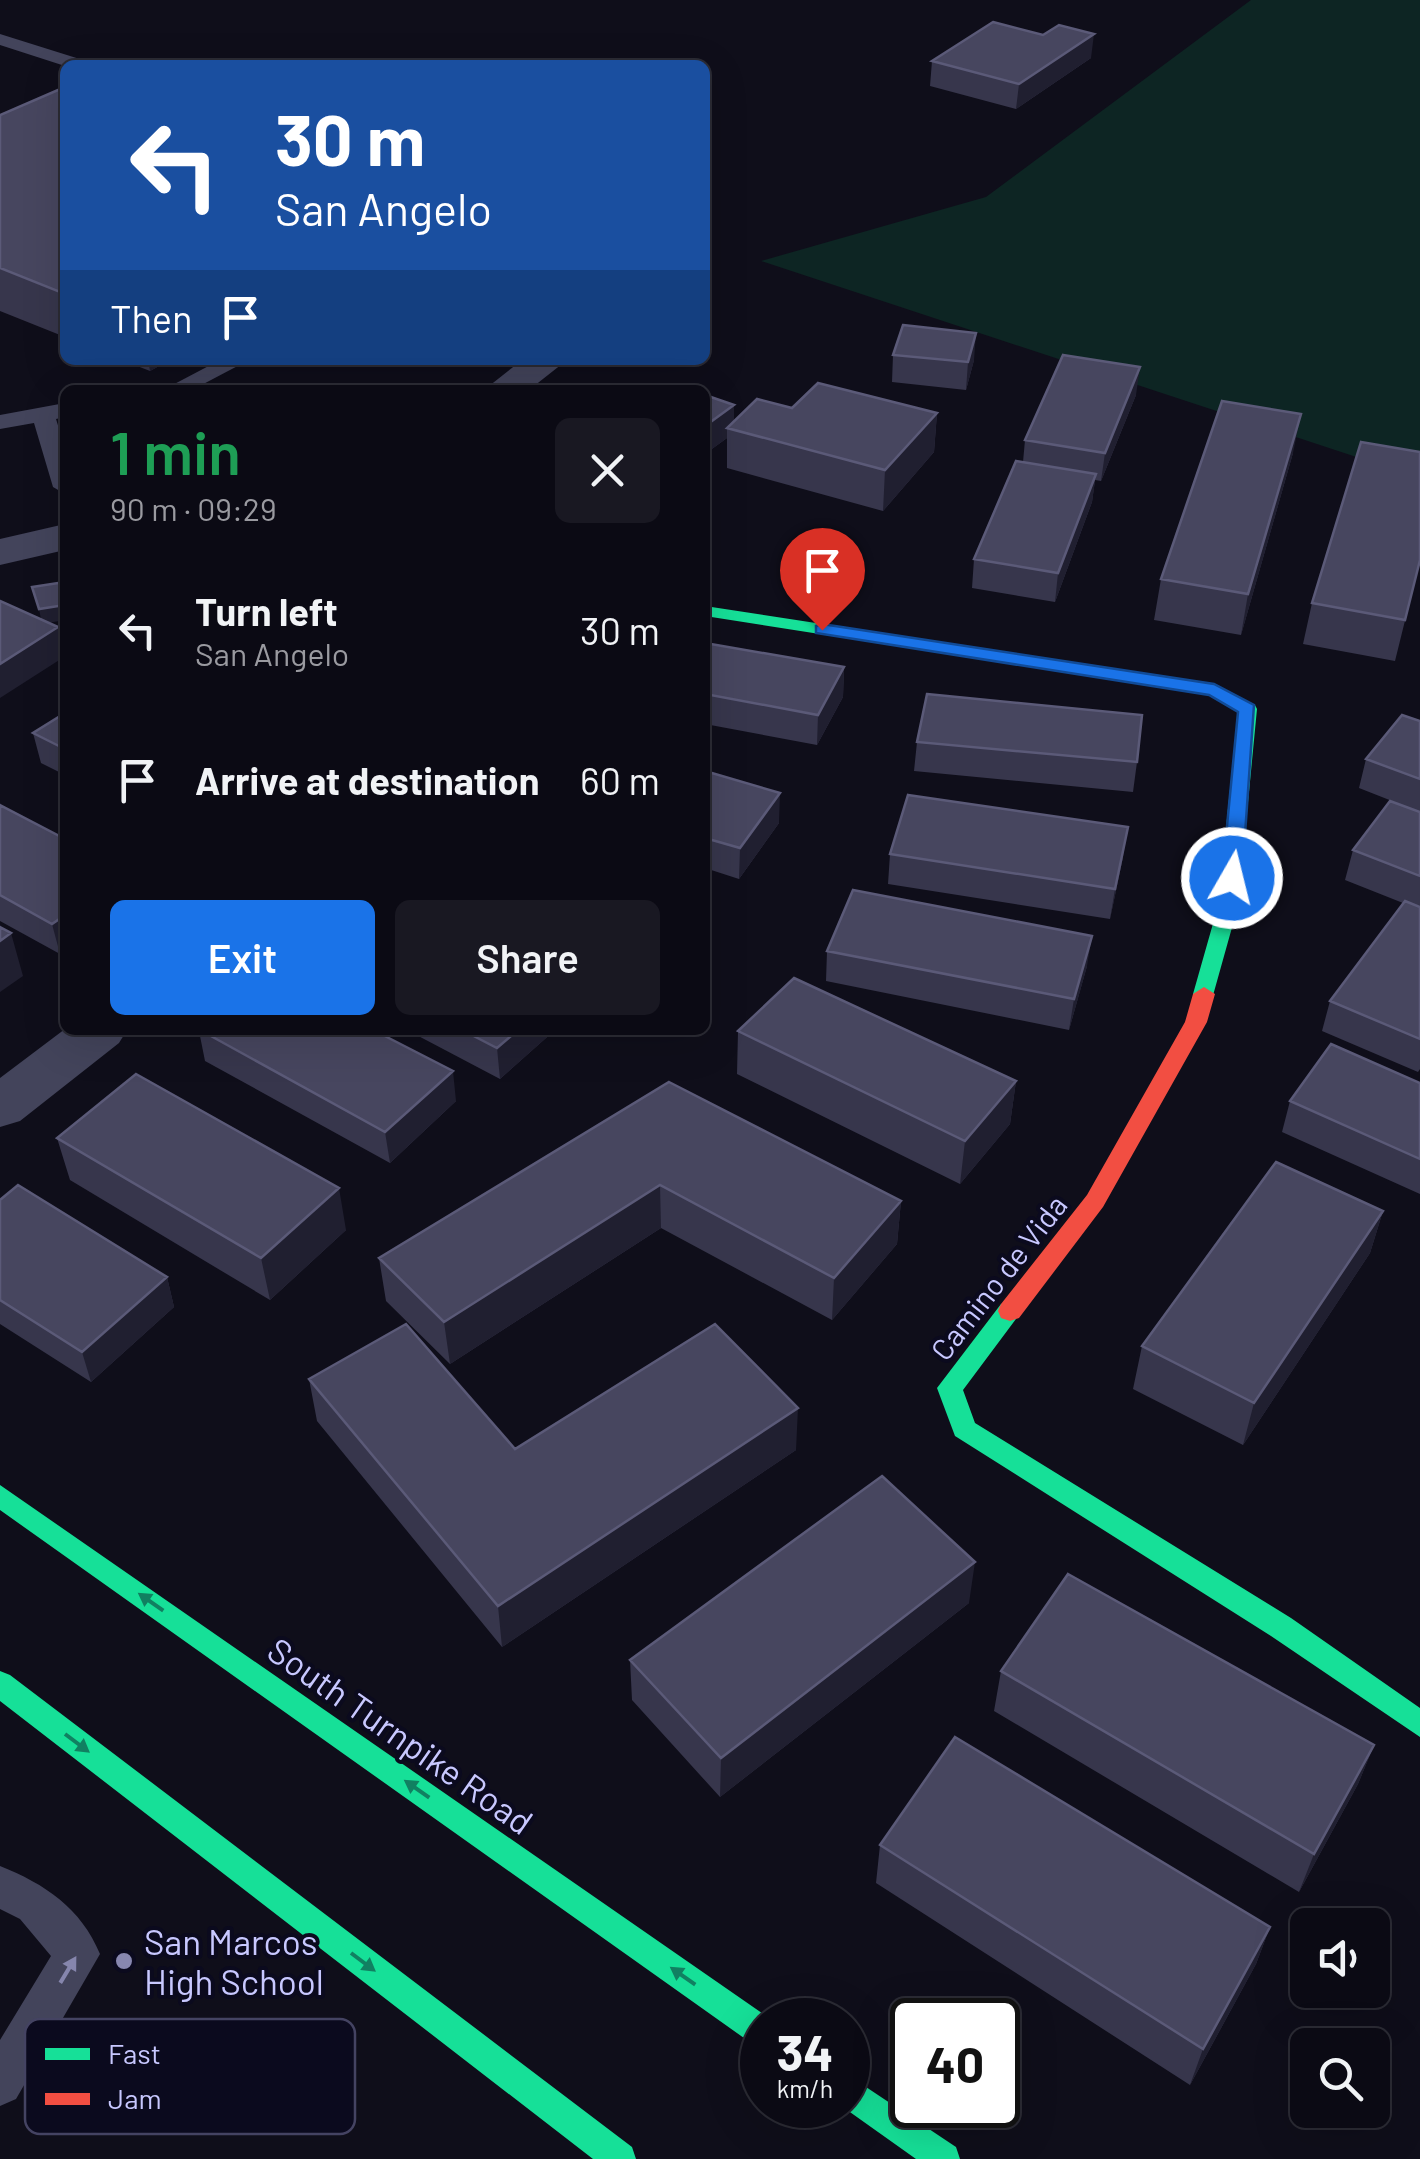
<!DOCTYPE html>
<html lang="en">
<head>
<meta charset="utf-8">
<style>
  body { margin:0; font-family:Barlow,sans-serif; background:#191822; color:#f1f3f6; height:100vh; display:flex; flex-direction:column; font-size:38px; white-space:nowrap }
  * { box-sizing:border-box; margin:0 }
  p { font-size:32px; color:#9a9aa0 }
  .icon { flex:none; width:55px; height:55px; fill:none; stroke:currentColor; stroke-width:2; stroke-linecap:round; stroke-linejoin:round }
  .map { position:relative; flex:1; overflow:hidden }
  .side { position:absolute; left:60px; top:385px; width:650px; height:650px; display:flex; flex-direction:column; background:#0b0a14; border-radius:15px; box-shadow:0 10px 40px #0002,0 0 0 2px #2b2b34 }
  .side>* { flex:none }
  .hud { position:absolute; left:60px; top:60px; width:650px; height:305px; border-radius:15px; box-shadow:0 10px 40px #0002,0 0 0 2px #2b2b34; background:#1a4fa0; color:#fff; overflow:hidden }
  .controls { position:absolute; left:1290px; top:1908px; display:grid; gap:20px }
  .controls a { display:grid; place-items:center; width:100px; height:100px; border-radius:15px; background:#0b0a14; box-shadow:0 10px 40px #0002,0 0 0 2px #2b2b34; font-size:50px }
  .speed { position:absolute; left:740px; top:1998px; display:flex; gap:20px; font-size:50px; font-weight:700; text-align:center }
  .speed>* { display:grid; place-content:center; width:130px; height:130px; border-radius:50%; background:#0b0a14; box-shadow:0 10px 40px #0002,0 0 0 2px #2b2b34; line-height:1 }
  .speed small { font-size:25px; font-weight:400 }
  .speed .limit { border:5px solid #111; border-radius:15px; background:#fff; color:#111 }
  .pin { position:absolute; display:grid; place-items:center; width:85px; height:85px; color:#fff; margin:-102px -42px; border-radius:50% 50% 50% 0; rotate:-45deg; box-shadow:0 0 10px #0007 }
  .pin .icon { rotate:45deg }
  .me { position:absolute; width:110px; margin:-55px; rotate:8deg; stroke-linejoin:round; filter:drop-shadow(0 0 8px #0008) }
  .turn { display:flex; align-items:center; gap:35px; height:210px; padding:0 50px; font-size:45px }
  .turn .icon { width:130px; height:130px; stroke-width:2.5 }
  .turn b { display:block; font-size:70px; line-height:85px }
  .then { display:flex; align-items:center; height:95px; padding:0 50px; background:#0003; gap:20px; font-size:38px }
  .round { display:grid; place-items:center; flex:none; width:105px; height:105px; border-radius:15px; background:#191822 }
  .summary { display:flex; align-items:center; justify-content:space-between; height:170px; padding:0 50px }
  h1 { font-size:60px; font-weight:600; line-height:75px; color:#1e9e55 }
  .cta { display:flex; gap:20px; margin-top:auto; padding:20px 50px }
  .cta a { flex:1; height:115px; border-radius:15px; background:#1a73e8; color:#fff; font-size:40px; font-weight:600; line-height:115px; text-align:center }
  .cta a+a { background:#191822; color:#f1f3f6 }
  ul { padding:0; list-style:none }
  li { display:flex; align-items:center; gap:30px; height:150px; padding:0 50px }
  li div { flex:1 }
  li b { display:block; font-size:38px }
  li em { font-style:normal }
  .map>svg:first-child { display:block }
  .green { fill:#0d2523 }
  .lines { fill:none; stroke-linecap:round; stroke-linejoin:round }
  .lane { fill:#43445b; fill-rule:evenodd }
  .street { fill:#43445b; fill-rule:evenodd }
  .fast { fill:#16e098; fill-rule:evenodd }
  .jam { fill:#f24e42; fill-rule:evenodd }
  .wall { fill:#37364c }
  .shaded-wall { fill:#201f30 }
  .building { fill:#47465f; stroke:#5b5a78; stroke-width:2.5 }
  .oneway { fill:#118061 }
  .oneway2 { fill:#8686ad }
  .route { fill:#1a73e8; stroke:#114b97; stroke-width:2.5 }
  .poi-dot { fill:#8787af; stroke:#0b0a1e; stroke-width:4 }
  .labels { text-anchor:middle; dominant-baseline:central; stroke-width:8; stroke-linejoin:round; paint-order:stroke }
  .street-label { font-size:30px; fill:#c8c8ff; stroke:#0b0a1e }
  .near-street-label { font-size:35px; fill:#c8c8ff; stroke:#0b0a1e }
  .near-poi-label { font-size:35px; fill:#c8c8ff; stroke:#0b0a1e; text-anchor:start }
  .key { fill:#0b0a1e; stroke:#444362; stroke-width:2.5 }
  .key-label { font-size:28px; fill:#c8c8ff }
</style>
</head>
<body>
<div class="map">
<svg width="1420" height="2159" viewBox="0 0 1420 2159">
  <rect width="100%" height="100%" fill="#0f0e1a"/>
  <path class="green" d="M1251,0H1420V478L761,261L986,197Z"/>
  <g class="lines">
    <path class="lane" d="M0,34L86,61L88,65L65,66L0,45Z
      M220,360H249L192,390H163Z
      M65,403V417L56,419L65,448V494L53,487L34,423L0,429V415Z
      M0,1866C45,1884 81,1908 100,1954L16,2099L0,2106V2040L51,1956L20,1919L0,1909Z"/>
    <path class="street" d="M522,360H567L529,390H484Z
      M65,524V550L0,565V539Z
      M65,1029L127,1030L119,1043L20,1121L0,1127V1078Z"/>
    <path class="fast" d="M705,606L1214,684L1255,705L1257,709L1238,906L1212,999L1204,1001L1193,994L1218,906L1238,711L1209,695L705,616Z
      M1010,1301L1019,1304L1022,1311L963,1390L975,1423L1291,1618L1420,1708V1737L1271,1636L955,1436L937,1388L1001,1304Z
      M0,1485L772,2020H762V2048L751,2043L0,1510Z
      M0,1671L10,1675L632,2147L636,2159H593L0,1701Z
      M848,2075L956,2147L960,2159H916L840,2105H848Z"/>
    <path class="jam" d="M1204,987L1215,994L1207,1022L1103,1207L1019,1318L1010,1321L1001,1318L998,1311L1001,1304L1087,1195L1185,1022L1193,994Z"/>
  </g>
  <path class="wall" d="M1091,58L1016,109L930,86L932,61Z
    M65,87V337L0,311V115Z
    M893,355L974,360L966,390L892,382Z
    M122,360H170L150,371Z
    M1136,395L1101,481L1095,480L1092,502L1055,602L972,588L974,559L1023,462L1025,440Z
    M734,405V421L792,408L937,413L934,452L883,511L727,468V438L705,454Z
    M1293,453L1241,635L1154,620L1161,579Z
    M1420,560L1395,661L1303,644L1312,603Z
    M705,643L844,667L843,697L817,745L705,724Z
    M65,713V775L41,763L33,733Z
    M1420,721V812L1359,788L1366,759Z
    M917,742L1137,762L1133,792L914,771Z
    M705,771L779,823L739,879L705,868Z
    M0,805L65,839V950L60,954L0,921Z
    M1420,812V1069L1418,1072L1322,1031L1330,1001L1403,903L1345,880L1353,850Z
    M890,854L1123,857L1110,919L888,884Z
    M827,951L1087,966L1069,1030L826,981Z
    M407,1030H555L500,1079Z
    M199,1031L456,1101L390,1163L205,1061Z
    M738,1031L1016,1081L1010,1124L960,1184L737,1074Z
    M669,1082L901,1201L897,1244L832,1320L661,1228L450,1364L386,1301L379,1258Z
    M1420,1083V1194L1282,1132L1290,1101Z
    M57,1138L346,1230L270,1300L70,1180Z
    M0,1200L167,1277L174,1307L91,1382L0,1324Z
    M1383,1211L1370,1253L1243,1445L1133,1389L1142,1346Z
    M309,1379L515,1449L796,1450L502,1647L317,1421Z
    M969,1603L720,1797L632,1700L630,1660Z
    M1001,1671L1374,1745L1358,1784L1299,1892L994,1711Z
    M880,1845L1270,1927L1256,1964L1190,2085L876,1883Z"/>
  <path class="shaded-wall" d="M1094,34L1091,58L1016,109L1019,84Z
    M976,333L974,360L966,390L968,362Z
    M148,360H170L150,371Z
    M1140,367L1136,395L1101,481L1105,453Z
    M734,405V430L727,428V438L705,454V426Z
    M937,413L934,452L883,511L885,470Z
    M1301,414L1293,453L1241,635L1248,594Z
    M1096,474L1092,502L1055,602L1058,573Z
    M65,605V620L42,624L39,609Z
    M58,627L64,657L0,698V664Z
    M844,667L843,697L817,745L818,715Z
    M780,793L779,823L739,879L740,848Z
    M1128,827L1123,857L1110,919L1115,889Z
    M65,915V950L60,954L52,924Z
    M11,933L23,976L0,992V941Z
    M1092,936L1087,966L1069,1030L1074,999Z
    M518,1030H555L500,1079L497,1048Z
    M453,1071L456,1101L390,1163L385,1132Z
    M1016,1081L1010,1124L960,1184L965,1141Z
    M660,1185L661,1228L450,1364L444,1322Z
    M339,1188L346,1230L270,1300L261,1258Z
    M901,1201L897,1244L832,1320L834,1278Z
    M1383,1211L1370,1253L1243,1445L1254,1403Z
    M167,1277L174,1307L91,1382L82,1352Z
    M798,1408L796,1450L502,1647L498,1606Z
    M975,1562L969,1603L720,1797L721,1758Z
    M1374,1745L1358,1784L1299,1892L1314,1854Z
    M1270,1927L1256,1964L1190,2085L1203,2049Z"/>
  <path class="building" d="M993,22L1043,35L1059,25L1094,34L1019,84L932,61Z
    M65,87V294L0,268V115Z
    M903,325L976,333L968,362L893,355Z
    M1063,355L1140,367L1105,453L1025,440Z
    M818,383L937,413L885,470L727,428L757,399L792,408Z
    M705,395L734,405L705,426Z
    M1222,401L1301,414L1248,594L1161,579Z
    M1361,442L1420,452V560L1405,620L1312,603Z
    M1016,461L1096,474L1058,573L974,559Z
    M65,582V605L39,609L32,587Z
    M0,601L58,627L0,664Z
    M705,643L844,667L818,715L705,694Z
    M927,694L1142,715L1137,762L917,742Z
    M65,713V749L33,733Z
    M1402,715L1420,721V779L1366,759Z
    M705,771L780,793L740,848L705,838Z
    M908,795L1128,827L1115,889L890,854Z
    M1390,801L1420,812V876L1353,850Z
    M0,805L65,839V915L52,924L0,895Z
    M853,890L1092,936L1074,999L827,951Z
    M1405,901L1420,907V1039L1330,1001Z
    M0,927L11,933L0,941Z
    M794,978L1016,1081L965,1141L738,1031Z
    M200,1030H373L453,1071L385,1132Z
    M462,1030H518L497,1048Z
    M1331,1044L1420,1083V1159L1290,1101Z
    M136,1074L339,1188L261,1258L57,1138Z
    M669,1082L901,1201L834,1278L660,1185L444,1322L379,1258Z
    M1276,1162L1383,1211L1254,1403L1142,1346Z
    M18,1185L167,1277L82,1352L0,1300V1200Z
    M406,1324L515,1449L715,1324L798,1408L498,1606L309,1379Z
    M882,1476L975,1562L721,1758L630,1660Z
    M1068,1574L1374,1745L1314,1854L1001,1671Z
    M955,1737L1270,1927L1203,2049L880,1845Z"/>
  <defs><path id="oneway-solid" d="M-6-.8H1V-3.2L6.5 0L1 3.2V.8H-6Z" transform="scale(2.5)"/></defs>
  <g class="oneway">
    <use href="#oneway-solid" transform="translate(151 1602) rotate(-145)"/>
    <use href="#oneway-solid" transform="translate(77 1743) rotate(37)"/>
    <use href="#oneway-solid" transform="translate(417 1789) rotate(-145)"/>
    <use href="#oneway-solid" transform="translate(363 1962) rotate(37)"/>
    <use href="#oneway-solid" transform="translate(683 1976) rotate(-145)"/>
  </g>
  <use class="oneway2" href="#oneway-solid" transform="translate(68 1970) rotate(-59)"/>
  <path class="route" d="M822,624L1214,684L1254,705L1242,878L1232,884L1222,878L1238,712L1209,695L816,633V626Z"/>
  <circle class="poi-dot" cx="124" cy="1961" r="10"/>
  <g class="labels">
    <g class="street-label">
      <text transform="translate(998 1277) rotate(-52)">Camino de Vida</text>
    </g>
    <g class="near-street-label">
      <text transform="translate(401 1735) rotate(35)">South Turnpike Road</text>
    </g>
    <g class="near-poi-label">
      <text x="144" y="1941">San Marcos<tspan x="144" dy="40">High School</tspan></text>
    </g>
  </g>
  <rect x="25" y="2019" width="330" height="115" rx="15" class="key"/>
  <rect x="45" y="2048" width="45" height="12" fill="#16e098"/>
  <rect x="45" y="2093" width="45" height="12" fill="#f24e42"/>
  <g class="key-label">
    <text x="108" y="2064">Fast</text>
    <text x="108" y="2109">Jam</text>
  </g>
</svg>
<div class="controls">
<a><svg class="icon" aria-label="sound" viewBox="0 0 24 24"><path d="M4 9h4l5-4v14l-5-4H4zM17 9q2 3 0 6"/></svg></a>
<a><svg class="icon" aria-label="search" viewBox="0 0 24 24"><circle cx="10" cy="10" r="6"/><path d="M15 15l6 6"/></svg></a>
</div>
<div class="speed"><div>34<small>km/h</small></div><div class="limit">40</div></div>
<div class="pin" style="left:822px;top:630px;background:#d93025"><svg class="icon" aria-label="arrive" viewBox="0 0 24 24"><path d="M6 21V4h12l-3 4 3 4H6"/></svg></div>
<svg class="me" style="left:1232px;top:878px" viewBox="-20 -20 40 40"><circle r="17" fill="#1a73e8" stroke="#fff" stroke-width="3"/><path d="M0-11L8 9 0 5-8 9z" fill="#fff"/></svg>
<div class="hud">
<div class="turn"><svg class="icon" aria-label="left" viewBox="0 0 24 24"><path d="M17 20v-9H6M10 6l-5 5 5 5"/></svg><div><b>30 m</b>San Angelo</div></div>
<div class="then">Then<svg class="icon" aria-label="arrive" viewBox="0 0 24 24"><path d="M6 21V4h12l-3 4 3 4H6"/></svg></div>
</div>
<section class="side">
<div class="summary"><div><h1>1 min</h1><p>90 m · 09:29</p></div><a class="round"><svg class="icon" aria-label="close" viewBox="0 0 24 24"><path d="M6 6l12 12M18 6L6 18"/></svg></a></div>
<ul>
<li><svg class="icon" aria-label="left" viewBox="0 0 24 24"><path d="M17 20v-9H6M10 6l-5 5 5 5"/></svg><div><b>Turn left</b><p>San Angelo</p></div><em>30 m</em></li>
<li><svg class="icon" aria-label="arrive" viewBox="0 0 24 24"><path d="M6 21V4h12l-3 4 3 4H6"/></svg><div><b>Arrive at destination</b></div><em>60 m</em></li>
</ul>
<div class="cta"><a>Exit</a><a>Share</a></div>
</section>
</div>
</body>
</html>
